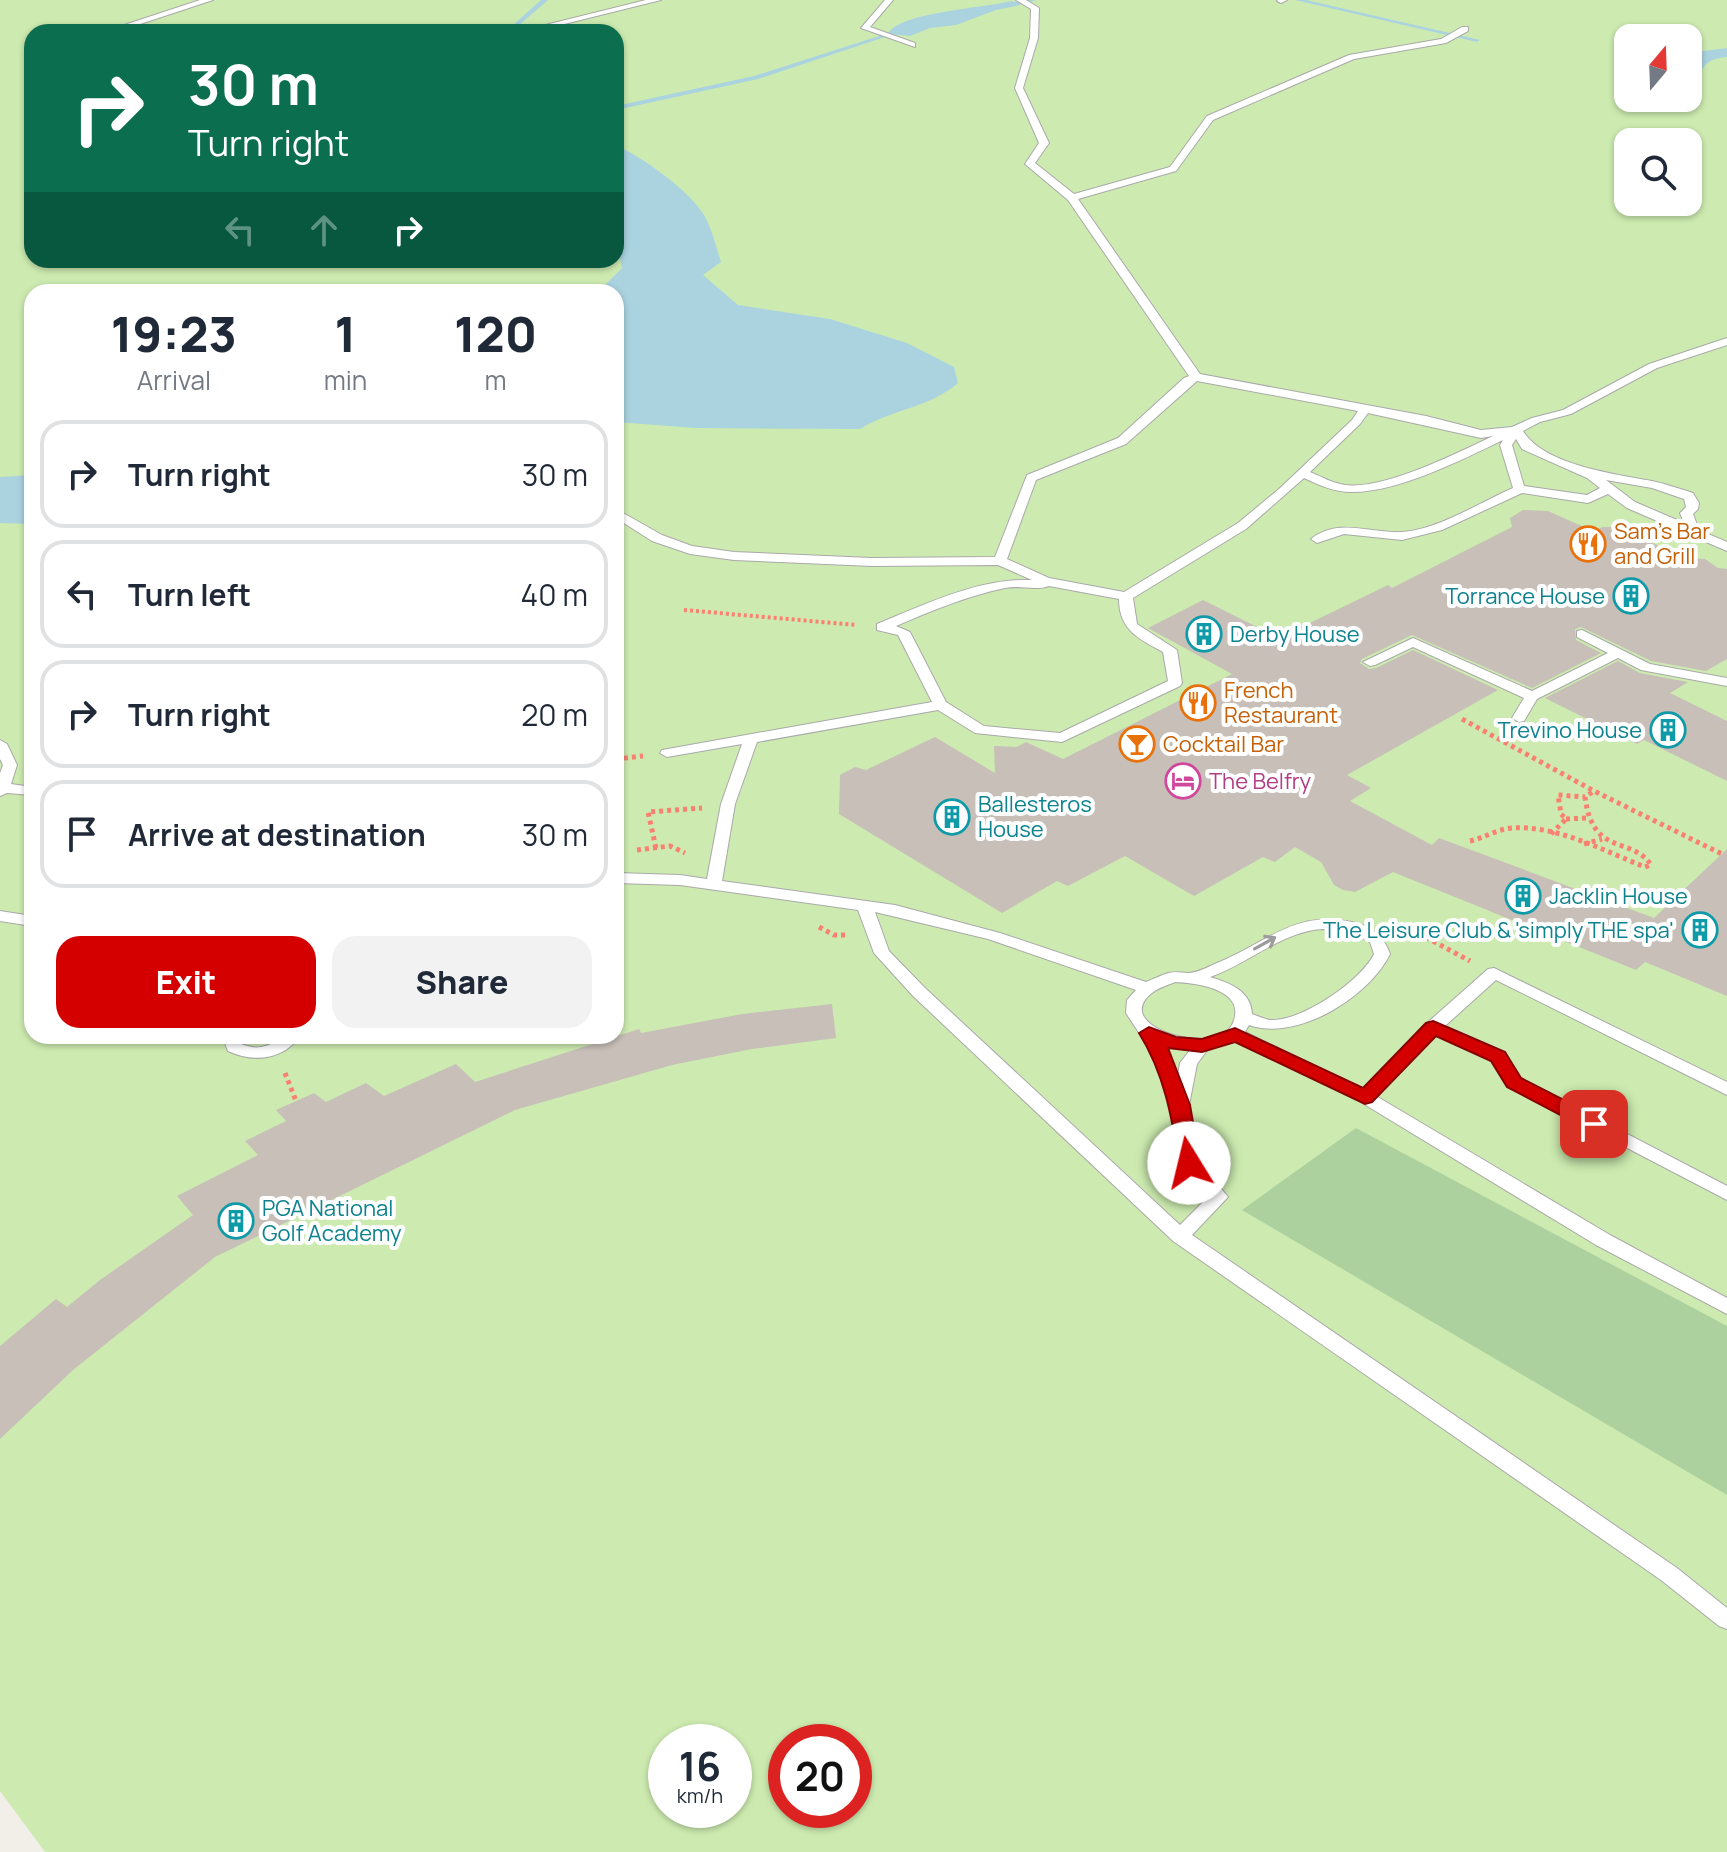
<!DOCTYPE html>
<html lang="en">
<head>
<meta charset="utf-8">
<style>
  body { margin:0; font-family:Manrope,sans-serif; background:#f2f2f3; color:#1f2937; height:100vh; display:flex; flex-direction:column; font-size:30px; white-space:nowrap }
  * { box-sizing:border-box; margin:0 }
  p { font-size:26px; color:#747a83 }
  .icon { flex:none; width:44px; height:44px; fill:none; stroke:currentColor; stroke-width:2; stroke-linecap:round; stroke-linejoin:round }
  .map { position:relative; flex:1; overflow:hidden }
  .panel { position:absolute; left:24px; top:284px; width:600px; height:760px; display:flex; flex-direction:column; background:#fff; border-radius:24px; box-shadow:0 2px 6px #0004 }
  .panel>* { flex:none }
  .hud { position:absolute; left:24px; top:24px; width:600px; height:244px; border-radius:24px; box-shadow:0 2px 6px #0004; background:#0b6e4f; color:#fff; overflow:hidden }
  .needle { width:52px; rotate:19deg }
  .fabs { position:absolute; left:1614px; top:24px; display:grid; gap:16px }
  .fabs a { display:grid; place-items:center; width:88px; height:88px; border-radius:16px; background:#fff; box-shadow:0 2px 6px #0004; font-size:40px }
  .speed { position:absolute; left:648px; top:1724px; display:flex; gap:16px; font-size:40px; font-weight:700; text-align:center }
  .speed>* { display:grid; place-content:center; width:104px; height:104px; border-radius:50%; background:#fff; box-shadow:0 2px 6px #0004; line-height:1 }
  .speed small { font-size:20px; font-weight:400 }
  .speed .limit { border:12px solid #d22; background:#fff; color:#111 }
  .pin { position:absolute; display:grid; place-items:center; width:68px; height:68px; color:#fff; margin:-34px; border-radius:16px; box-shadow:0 4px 12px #0006 }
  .me { position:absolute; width:88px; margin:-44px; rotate:351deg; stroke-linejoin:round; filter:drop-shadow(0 0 6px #0008) }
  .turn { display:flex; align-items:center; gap:28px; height:168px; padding:0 32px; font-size:36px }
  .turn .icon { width:104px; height:104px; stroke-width:2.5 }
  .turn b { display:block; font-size:56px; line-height:68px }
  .lanes { display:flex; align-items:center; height:76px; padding:0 32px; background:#0003; justify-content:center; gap:40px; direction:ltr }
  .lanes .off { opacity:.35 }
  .eta { display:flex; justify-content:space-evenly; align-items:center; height:136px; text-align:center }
  .eta b { font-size:48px; font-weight:800; line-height:56px }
  .button { display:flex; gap:16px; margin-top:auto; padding:16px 32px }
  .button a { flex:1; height:92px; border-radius:24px; background:#d40000; color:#fff; font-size:32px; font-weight:800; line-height:92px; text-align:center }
  .button a+a { background:#f2f2f3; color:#1f2937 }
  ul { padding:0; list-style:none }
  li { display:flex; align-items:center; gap:24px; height:108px; margin:0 16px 12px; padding:0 16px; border:4px solid #e0e1e3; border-radius:24px }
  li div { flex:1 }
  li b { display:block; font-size:30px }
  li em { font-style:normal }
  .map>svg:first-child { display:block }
  .grass { fill:#cdebb0; fill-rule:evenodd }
  .forest { fill:#add19e }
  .water { fill:#aad3df }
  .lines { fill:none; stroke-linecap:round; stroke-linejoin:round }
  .stream { fill:#aad3df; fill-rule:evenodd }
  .building { fill:#c7bfb8 }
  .lane-casing { stroke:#a9a9a9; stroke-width:2 }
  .path-far1 { stroke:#fa8072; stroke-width:4; stroke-dasharray:3 3; stroke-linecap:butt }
  .path { stroke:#fa8072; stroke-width:5; stroke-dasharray:4 4; stroke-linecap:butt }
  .lane { fill:#fff; fill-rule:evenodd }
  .oneway { stroke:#9c9c9c }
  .route { fill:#d40000; stroke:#8a0000; stroke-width:2 }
  .labels { text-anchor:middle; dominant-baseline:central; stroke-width:8; stroke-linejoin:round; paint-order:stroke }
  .food-label { font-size:22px; fill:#c56008; stroke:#fff; text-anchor:start }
  .culture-label { font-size:22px; fill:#0d838f; stroke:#fff; text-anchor:start }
  .hotel-label { font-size:22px; fill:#b23c85; stroke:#fff; text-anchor:start }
</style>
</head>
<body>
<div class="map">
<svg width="1727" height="1852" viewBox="0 0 1727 1852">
  <rect width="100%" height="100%" fill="#f2efe9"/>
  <path class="grass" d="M0,0H1727V1852H45L0,1791ZM32,32H616V260H32ZM1628,38H1688V98H1628ZM1628,142H1688V202H1628ZM32,292H616V1036H32ZM666,1742H734V1810H666ZM786,1742H854V1810H786Z"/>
  <path class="forest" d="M1356,1128L1727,1326V1495L1242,1210Z"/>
  <path class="water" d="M1011,1L1021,5L996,10L956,25L930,28L910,36L888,34C898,12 986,8 1011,1Z
    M1727,48V57C1697,59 1705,75 1688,91V53Z
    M616,145C642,157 689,190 704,215C712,229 716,247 721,262L703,275L738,305L830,319L907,343L954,367L958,383C929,408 892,409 860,429L695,428L616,422V292H598L622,268L616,240Z
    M32,475V524L0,523V477Z"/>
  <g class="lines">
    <path class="stream" d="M541,0H548L518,26L530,32H521L512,28V26Z
      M1023,0H1038L1003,7L1000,5Z
      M1295,0H1306L1480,40L1477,42Z
      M898,30L903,31L758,79L616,110V106L754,76Z"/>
  </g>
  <path class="building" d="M1523,510L1548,511L1593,531L1603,527H1616L1687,558L1705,559L1718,568L1727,569V659L1706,671L1651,661L1581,627L1575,629L1576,640L1601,653L1532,688L1412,635L1362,659L1360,663L1369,669L1376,668L1413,650L1498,690L1347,775L1371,788L1350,801L1432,845L1439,838L1654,918L1727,849V996L1645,962L1636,970L1393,872L1355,892L1343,890L1334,885L1321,862L1295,847L1275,862L1263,857L1194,896L1125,856L1068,886L1057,881L1002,913L839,814L840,775L855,767L866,770L935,737L995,773L994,746L1017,747L1026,742L1063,759L1232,674L1148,628L1203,600L1279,638L1388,585L1392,588L1512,527L1510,518Z
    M1618,661L1640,673L1688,682L1670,693L1727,721V781L1644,740L1637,744L1545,698Z
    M832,1004L836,1038L752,1049L672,1065L515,1110L215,1257L73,1370L0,1439V1346L56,1299L67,1307L100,1280L193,1215L177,1196L258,1155L245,1141L286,1121L276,1110L314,1093L326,1102L366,1083L384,1096L456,1064L475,1082L639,1029L641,1033L742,1014Z"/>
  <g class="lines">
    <defs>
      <path id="lane" d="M200,0H213L116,32H103Z
        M646,0H661L532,32H517Z
        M885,0H893L870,27L915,43V47L861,28Z
        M1016,0H1026L1039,8L1038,38L1023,88L1049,143L1035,163L1074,194L1170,167L1207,116L1349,55L1441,39L1462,27H1468V31L1446,43L1354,59L1213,120L1176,171L1078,199L1200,374L1426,416L1481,430L1512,427L1532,418L1563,410L1649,364L1727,338V345L1657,368L1571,414L1540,422L1523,431C1544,465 1614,474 1652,481C1666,484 1680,489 1693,493L1699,503L1698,509L1693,514L1699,530L1727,542V551L1627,508L1608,494L1588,503L1522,493L1442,530L1402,540L1344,534L1317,543L1311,539C1339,517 1370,534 1402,532C1437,530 1481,502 1513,488L1500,445L1503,440C1462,460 1396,493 1351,492C1334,492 1319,485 1304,478L1246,529L1133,598L1137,624L1177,650L1182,683L1180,686L1062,742L975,733L938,710L757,742L735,804L722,881L895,905L1000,933L1146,982C1154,979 1161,975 1169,973C1176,971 1181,973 1188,973C1197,973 1208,967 1217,963C1267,943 1296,908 1356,923C1374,928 1384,937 1390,954C1369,997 1297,1042 1249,1025L1245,1032L1363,1089L1427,1023L1488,969L1494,968L1727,1082V1095L1496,980L1445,1026L1505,1052L1520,1078L1727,1186V1200L1508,1086L1493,1060L1435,1034L1376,1096L1610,1235L1727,1298V1314L1596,1245L1359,1101L1235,1041L1208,1049L1197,1064L1189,1105L1198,1161L1228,1197L1192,1235L1677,1568L1727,1608V1629L1719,1626L1661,1580L1173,1241L913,996L874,953L858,910L680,885L616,883V873L680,875L707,879L721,804L742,744L667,757L660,753L662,750L932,702L898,635L877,630V624C926,604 979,578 1032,580L998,565L872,566L734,560L690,554L652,541L616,518V509L662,535L692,546L734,552L872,558L995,557L1027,475L1118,438L1184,378L1189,376L1068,200L1025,164L1039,143L1015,88L1030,38L1031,9ZM1197,381L1358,411L1352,420L1279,489L1238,523L1124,592L1049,578L1007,559L1036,480L1126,444ZM1368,413L1481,438L1493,436C1457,453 1384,490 1345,485C1332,483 1322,477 1310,472L1360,424ZM1516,439L1522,449L1587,478L1600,488L1587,495L1524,486L1512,445ZM1606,480L1652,488L1684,499L1686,507L1680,513L1684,523L1635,502ZM1049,586L1119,599C1119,630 1139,639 1163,652L1168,681L1060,733L984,726L946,702L910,632L896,626C931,611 967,596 1005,588C1020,585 1036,591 1049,586ZM875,912L988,939L1136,990L1127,1000L1126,1013L1153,1054L1171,1105L1180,1163L1208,1197L1180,1225L925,988L889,951ZM1322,929L1350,931L1370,942L1374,954C1361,981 1301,1022 1270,1020C1264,1019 1258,1016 1252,1014C1251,991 1230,983 1210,977C1248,964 1281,932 1322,929ZM1175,982C1196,983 1244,989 1234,1020C1232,1028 1225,1034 1217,1037C1188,1047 1115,1022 1152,993C1158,988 1168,985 1175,982ZM1165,1045L1190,1050L1180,1063L1178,1075Z
        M1287,0L1281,3L1277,1L1278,0Z
        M1582,630L1650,664L1727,678V686L1641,670L1618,658L1537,699L1524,721L1519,722L1512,718L1524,698L1413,647L1375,665L1370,666L1363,662L1413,638L1532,691L1608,653L1577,637V631Z
        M0,740L7,744L17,765L11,784L32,787V795L7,793L0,796V773L3,765L0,759Z
        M0,911L32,916V926L0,921Z
        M222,1036H238L241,1044C267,1055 275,1036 300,1036C283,1060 254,1063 228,1051Z"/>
    </defs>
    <use href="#lane" class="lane-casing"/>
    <path class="path-far1" d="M684,610L857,625"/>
    <path class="path" d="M1462,719L1594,791L1722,854
      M616,759L643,756
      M1566,819L1586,818
      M1551,834L1566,819L1561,814L1558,795L1585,797
      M1470,841C1484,838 1497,829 1512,828C1557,825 1604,851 1645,867L1651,865C1631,835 1593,858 1585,797L1594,791
      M1584,844L1602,839
      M656,848L648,812L702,808
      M637,850L670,846L685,853
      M819,927L834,935H847
      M1403,933H1418L1470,961
      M285,1073L296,1101"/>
    <use href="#lane" class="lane"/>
  </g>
  <defs><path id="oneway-shaft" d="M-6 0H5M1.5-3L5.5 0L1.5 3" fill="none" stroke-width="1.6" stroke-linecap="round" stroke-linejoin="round" transform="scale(2)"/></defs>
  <use class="oneway" href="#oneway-shaft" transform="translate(1265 943) rotate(-29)"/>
  <path class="route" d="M1433,1021L1505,1052L1521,1078L1601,1119L1604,1124L1601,1129H1587L1507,1087L1491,1061L1436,1036L1372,1102L1365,1104L1235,1042L1202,1052L1168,1048L1190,1105L1200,1163L1189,1170L1179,1163C1172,1117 1164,1073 1139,1033L1149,1027L1176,1037L1202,1039L1235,1028L1363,1088L1426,1023Z"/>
  <defs>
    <symbol id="restaurant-ring" viewBox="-11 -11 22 22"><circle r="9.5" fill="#fff" stroke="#e8710a" stroke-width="1.5"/><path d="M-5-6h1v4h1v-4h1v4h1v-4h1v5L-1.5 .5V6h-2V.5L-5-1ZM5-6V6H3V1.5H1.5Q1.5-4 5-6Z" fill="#e8710a"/></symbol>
    <symbol id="building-ring" viewBox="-11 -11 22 22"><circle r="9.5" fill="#fff" stroke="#0f9aa8" stroke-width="1.5"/><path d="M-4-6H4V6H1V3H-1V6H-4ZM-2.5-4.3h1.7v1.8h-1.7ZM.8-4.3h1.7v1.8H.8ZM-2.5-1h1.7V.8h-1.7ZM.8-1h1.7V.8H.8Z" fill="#0f9aa8"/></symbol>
    <symbol id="bar-ring" viewBox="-11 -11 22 22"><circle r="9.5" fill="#fff" stroke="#e8710a" stroke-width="1.5"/><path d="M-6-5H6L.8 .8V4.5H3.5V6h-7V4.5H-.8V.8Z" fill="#e8710a"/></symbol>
    <symbol id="hotel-ring" viewBox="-11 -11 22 22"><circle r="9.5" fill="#fff" stroke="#d1479c" stroke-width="1.5"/><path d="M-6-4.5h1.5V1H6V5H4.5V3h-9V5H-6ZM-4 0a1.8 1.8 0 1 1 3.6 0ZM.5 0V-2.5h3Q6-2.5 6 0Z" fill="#d1479c"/></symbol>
  </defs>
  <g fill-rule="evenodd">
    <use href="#restaurant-ring" x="1568" y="524" width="40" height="40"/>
    <use href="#building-ring" x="1611" y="576" width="40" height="40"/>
    <use href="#building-ring" x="1184" y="614" width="40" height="40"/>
    <use href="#restaurant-ring" x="1178" y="683" width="40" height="40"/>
    <use href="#building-ring" x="1648" y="710" width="40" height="40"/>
    <use href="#bar-ring" x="1117" y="724" width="40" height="40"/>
    <use href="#hotel-ring" x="1163" y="761" width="40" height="40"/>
    <use href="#building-ring" x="932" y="797" width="40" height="40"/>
    <use href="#building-ring" x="1503" y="876" width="40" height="40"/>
    <use href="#building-ring" x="1680" y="910" width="40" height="40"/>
    <use href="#building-ring" x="216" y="1201" width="40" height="40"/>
  </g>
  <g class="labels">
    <g class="food-label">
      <text x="1614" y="531">Sam's Bar<tspan x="1614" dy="25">and Grill</tspan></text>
      <text x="1224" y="690">French<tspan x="1224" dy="25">Restaurant</tspan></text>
      <text x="1163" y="744">Cocktail Bar</text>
    </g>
    <g class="culture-label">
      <text x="1605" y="596" text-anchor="end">Torrance House</text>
      <text x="1230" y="634">Derby House</text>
      <text x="1642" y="730" text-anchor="end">Trevino House</text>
      <text x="978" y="804">Ballesteros<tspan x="978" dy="25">House</tspan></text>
      <text x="1549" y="896">Jacklin House</text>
      <text x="1674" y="930" text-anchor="end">The Leisure Club &amp; 'simply THE spa'</text>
      <text x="262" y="1208">PGA National<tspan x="262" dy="25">Golf Academy</tspan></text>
    </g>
    <g class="hotel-label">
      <text x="1209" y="781">The Belfry</text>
    </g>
  </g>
</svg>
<div class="fabs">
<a><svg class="needle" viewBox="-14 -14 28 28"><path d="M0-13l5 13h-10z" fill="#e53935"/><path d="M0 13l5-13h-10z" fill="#747a83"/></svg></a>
<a><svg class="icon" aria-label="search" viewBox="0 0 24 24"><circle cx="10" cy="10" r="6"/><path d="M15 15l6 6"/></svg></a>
</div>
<div class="speed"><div>16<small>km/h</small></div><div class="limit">20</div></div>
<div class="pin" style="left:1594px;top:1124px;background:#d93025"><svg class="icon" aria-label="arrive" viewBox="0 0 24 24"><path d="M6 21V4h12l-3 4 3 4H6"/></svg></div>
<svg class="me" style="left:1189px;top:1163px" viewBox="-20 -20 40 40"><circle r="19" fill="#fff"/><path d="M0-13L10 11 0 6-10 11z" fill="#d40000"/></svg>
<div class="hud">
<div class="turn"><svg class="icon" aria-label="right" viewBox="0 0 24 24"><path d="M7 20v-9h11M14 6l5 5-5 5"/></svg><div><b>30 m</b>Turn right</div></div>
<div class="lanes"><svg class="icon off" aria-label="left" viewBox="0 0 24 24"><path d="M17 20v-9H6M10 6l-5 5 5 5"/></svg><svg class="icon off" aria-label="ahead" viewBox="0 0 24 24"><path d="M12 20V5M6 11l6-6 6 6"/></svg><svg class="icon" aria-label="right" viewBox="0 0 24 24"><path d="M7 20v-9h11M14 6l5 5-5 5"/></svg></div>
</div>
<section class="panel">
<div class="eta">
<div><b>19:23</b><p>Arrival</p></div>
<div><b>1</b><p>min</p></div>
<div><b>120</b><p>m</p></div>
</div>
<ul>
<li><svg class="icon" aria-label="right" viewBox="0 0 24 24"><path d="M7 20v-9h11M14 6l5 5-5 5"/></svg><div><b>Turn right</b></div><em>30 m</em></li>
<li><svg class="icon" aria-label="left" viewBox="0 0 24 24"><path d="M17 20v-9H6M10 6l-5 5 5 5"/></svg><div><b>Turn left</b></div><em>40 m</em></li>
<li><svg class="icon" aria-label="right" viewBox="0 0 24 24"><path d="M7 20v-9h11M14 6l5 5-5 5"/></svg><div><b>Turn right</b></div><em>20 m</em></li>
<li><svg class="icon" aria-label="arrive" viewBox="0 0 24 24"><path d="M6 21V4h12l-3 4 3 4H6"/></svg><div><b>Arrive at destination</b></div><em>30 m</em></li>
</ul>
<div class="button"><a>Exit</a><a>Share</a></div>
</section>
</div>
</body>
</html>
